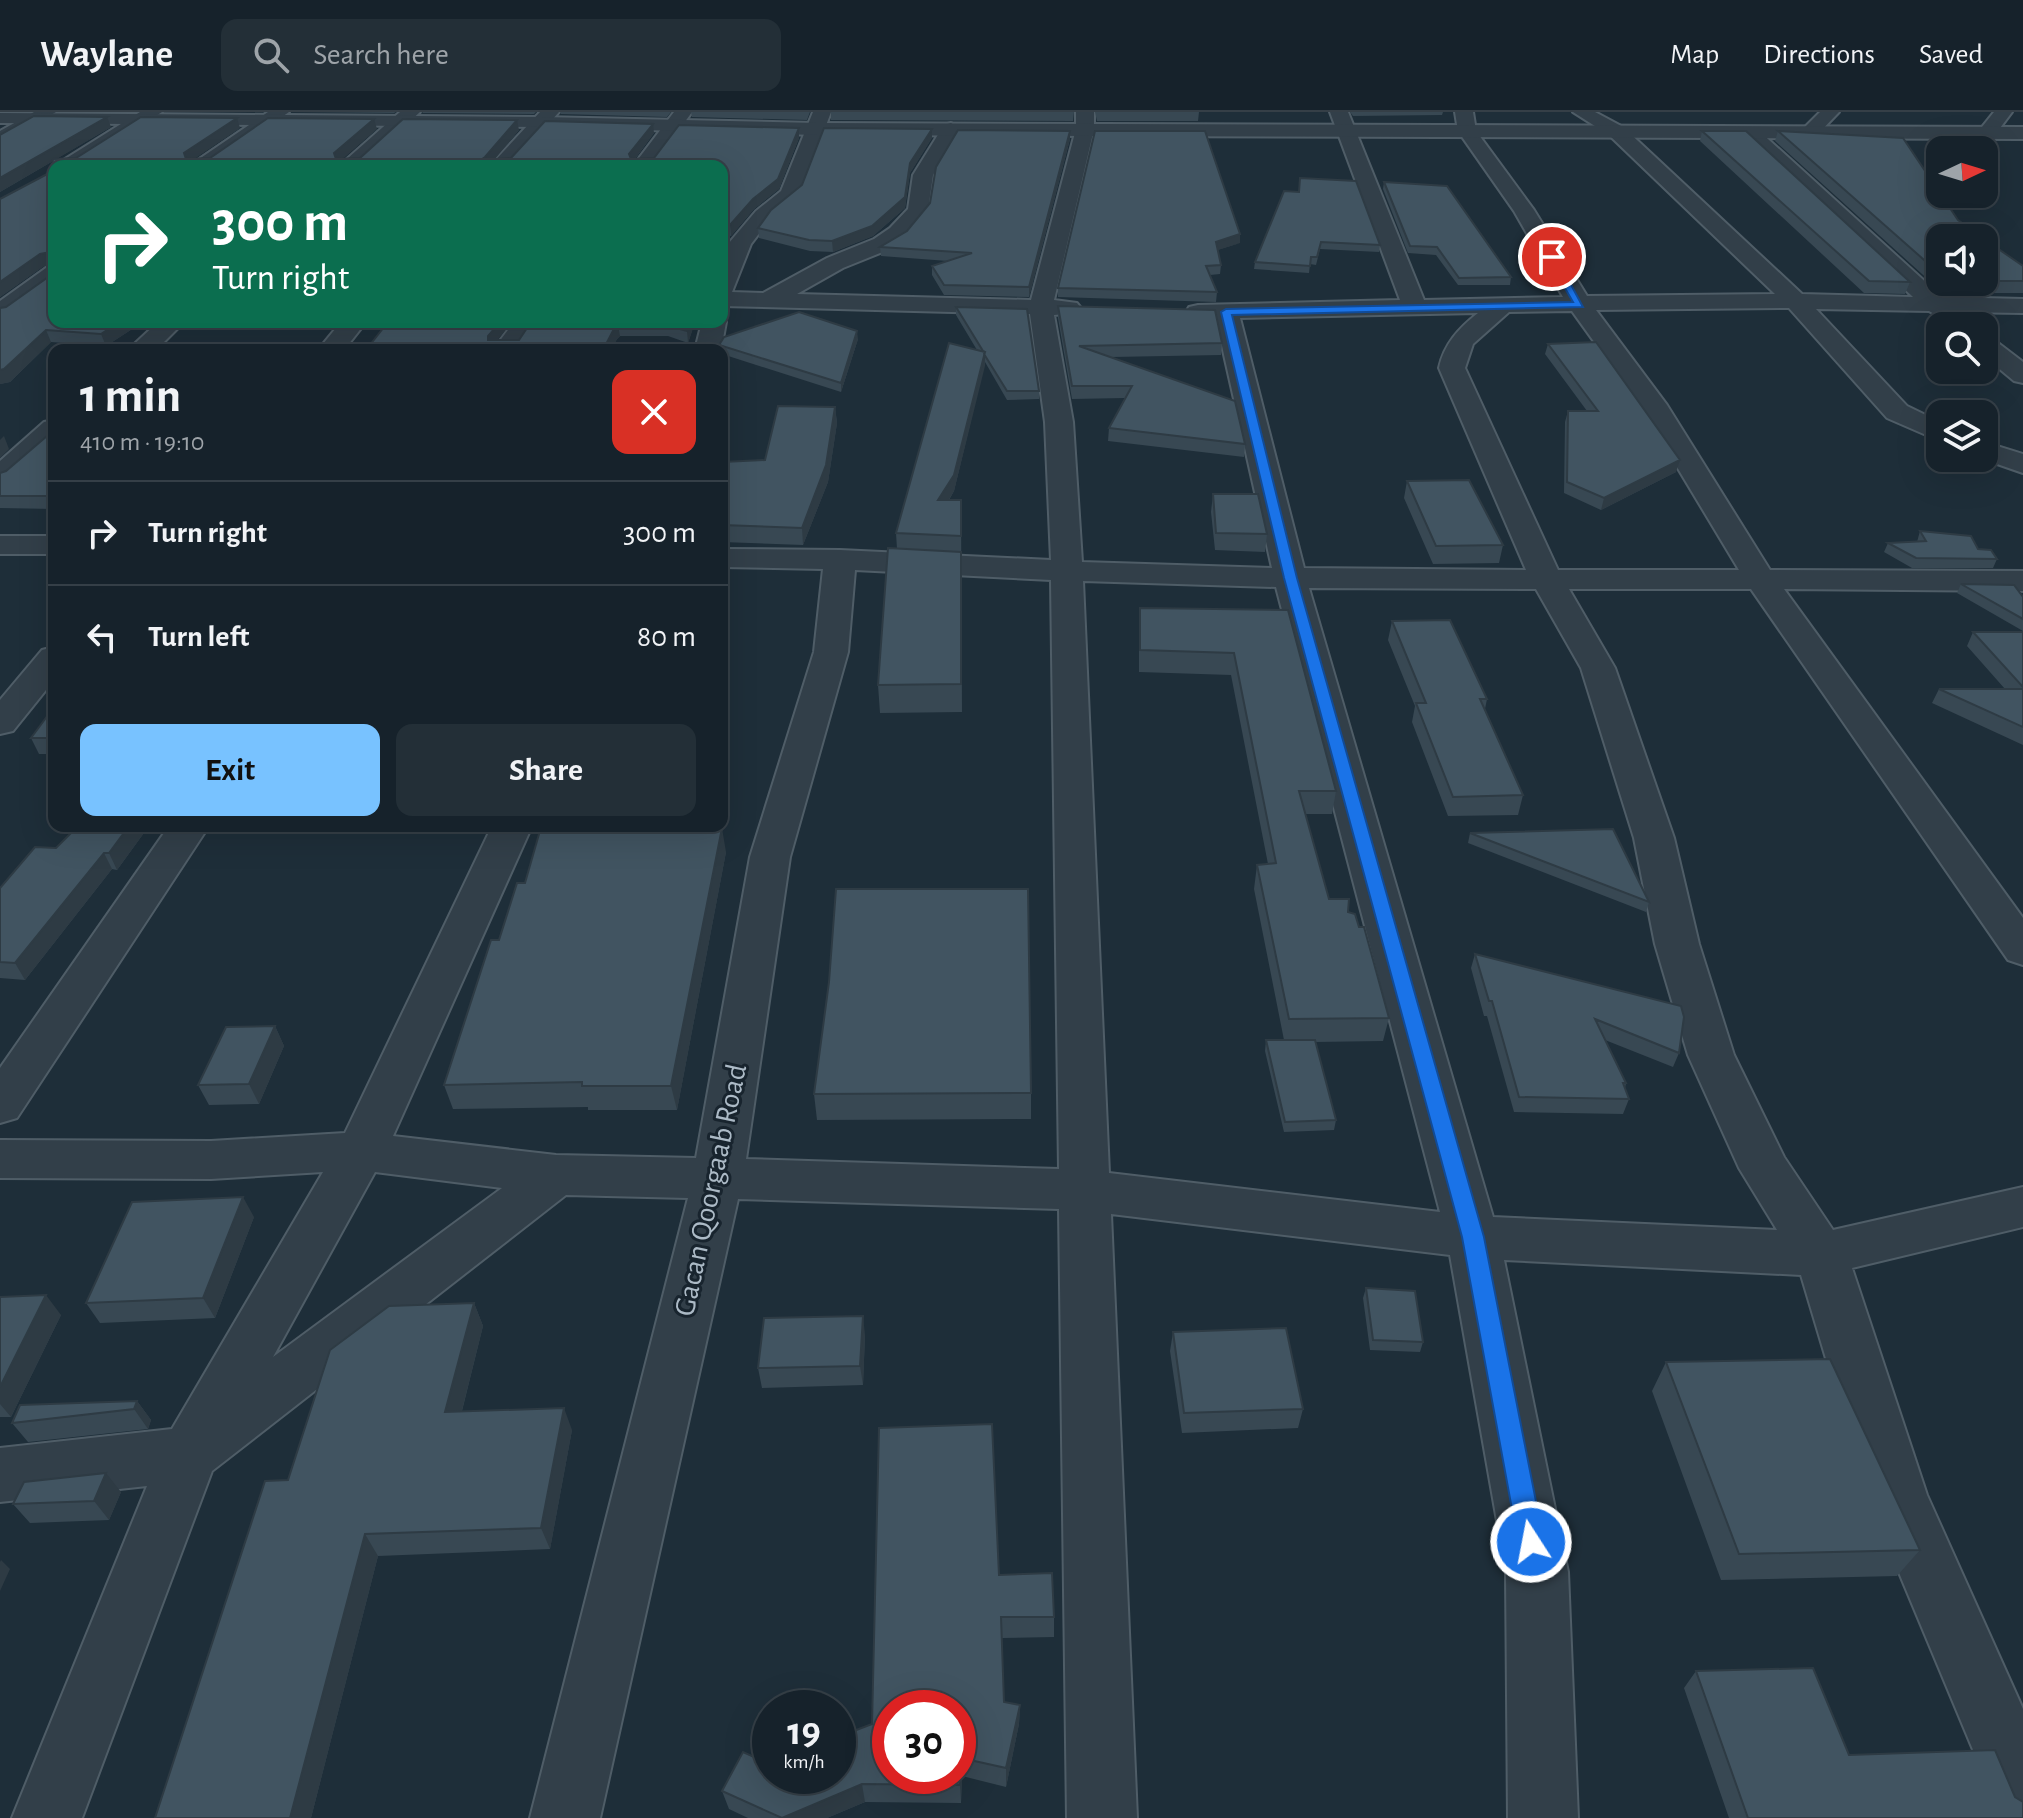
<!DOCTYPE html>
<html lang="en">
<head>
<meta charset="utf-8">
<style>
  body { margin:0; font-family:"Alegreya Sans",sans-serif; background:#232f37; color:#f1f3f6; height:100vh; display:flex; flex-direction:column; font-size:30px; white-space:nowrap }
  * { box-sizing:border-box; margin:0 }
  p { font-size:26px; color:#9ea4a9 }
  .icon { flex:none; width:44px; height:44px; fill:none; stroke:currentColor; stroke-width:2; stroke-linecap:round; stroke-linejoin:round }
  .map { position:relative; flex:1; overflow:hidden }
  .side { position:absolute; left:48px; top:232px; width:680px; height:488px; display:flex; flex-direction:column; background:#16222b; border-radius:16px; box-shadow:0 8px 32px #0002,0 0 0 2px #353f47 }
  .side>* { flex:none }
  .hud { position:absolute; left:48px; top:48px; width:680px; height:168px; border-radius:16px; box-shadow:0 8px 32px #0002,0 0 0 2px #353f47; background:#0b6e4f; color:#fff; overflow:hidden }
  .needle { width:52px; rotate:86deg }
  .controls { position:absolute; left:1926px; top:24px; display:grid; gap:16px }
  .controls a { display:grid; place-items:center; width:72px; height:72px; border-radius:16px; background:#16222b; box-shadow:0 8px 32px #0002,0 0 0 2px #353f47; font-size:40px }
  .speed { position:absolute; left:752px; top:1578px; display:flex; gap:16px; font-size:40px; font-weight:700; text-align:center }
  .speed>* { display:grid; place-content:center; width:104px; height:104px; border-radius:50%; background:#16222b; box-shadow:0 8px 32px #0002,0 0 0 2px #353f47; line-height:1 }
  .speed small { font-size:20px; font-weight:400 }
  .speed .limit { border:12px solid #d22; background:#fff; color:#111 }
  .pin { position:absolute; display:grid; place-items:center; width:68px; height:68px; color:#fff; margin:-34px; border:4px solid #fff; border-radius:50%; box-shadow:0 2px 8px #0007 }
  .me { position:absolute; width:88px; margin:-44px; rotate:349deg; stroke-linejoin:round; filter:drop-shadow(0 0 6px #0008) }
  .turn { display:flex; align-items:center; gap:28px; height:168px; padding:0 32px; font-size:36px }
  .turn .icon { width:104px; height:104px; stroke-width:2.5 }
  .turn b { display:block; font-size:56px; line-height:68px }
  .round { display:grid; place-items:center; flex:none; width:84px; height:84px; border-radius:16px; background:#232f37 }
  .headline { display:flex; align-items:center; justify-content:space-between; height:136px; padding:0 32px }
  h1 { font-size:48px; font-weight:600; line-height:60px }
  .button { display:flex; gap:16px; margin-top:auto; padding:16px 32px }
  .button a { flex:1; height:92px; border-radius:16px; background:#78c2ff; color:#111; font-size:32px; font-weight:600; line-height:92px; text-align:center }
  .button a+a { background:#232f37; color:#f1f3f6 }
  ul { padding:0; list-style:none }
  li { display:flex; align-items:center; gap:24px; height:104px; padding:0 32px; border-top:2px solid #353f47 }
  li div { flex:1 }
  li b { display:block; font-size:30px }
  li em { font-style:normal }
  header { display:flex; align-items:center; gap:48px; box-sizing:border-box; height:112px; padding:0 40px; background:#16222b; border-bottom:2px solid #353f47 }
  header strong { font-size:38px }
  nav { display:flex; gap:44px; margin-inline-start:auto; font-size:28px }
  .search { width:560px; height:72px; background:#232f37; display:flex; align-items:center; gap:20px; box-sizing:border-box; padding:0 28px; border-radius:16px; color:#9ea4a9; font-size:30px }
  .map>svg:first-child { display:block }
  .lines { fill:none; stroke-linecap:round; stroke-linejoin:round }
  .minor-casing { stroke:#4f5d67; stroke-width:4 }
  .tertiary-casing { stroke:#4f5d67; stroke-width:4 }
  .minor { fill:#323f49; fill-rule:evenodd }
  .tertiary { fill:#323f49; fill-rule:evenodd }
  .wall { fill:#384853 }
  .shaded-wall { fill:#2e3b44 }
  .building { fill:#415461; stroke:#2e3b44; stroke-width:2; fill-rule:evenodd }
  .route { fill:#1a73e8; stroke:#114b97; stroke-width:2 }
  .labels { text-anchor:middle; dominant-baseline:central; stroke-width:6; stroke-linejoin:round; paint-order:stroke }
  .street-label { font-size:30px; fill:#acbac6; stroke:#18242e }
</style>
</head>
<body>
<header>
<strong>Waylane</strong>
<div class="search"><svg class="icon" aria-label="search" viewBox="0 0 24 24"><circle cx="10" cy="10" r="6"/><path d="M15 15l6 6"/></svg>Search here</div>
<nav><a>Map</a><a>Directions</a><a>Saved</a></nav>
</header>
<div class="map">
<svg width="2023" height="1706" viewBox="0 0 2023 1706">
  <rect width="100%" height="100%" fill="#1e2e39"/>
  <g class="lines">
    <defs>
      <path id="minor" d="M34,0H56L0,33V19Z
        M140,0H162L78,54H54Z
        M268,0H289L212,54H189Z
        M400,0H420L361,54H339Z
        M540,0H559L511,54H490Z
        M674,0H692L653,54H633Z
        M813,0H831L800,82L770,107L751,132L732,180L763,181L827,146L874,127L890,116L908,97L913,63L944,13L951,11L960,17L933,63L928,98L906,126L890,137L843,156L797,182L1031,188L1076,17V0H1094V17L1054,188L1077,191L1081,196L1077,201L1054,203L1073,310L1082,450L1272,456L1216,207L1189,205L1186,200L1189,195L1198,193L1400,188L1330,0H1348L1424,188L1563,185L1514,99L1458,19L1455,0H1473L1476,19L1534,98L1587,184L1775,182L1609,23L1573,0H1595L1623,15L1802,182L1913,185L1743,25L1741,21L1743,17H1757L1942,185L2023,187V201L1956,200L1954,206L1945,208L1929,199L1816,197L1907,294L1940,310V329L1887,306L1789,196L1596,198L1667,293L1770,458L2023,459V479L1784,477L2023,806V853L2008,848L1751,477H1569L1615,556L1674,726L1699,832L1734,943L1784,1045L1833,1118L2023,1075V1115L1852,1156L1927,1383L2023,1597V1706H2012L1999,1700L1867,1384L1801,1163L1504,1148L1568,1460L1578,1706H1508L1506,1460L1450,1143L1111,1102L1137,1706H1067L1059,1097L738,1087L600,1706H530L688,1086L566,1083L212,1359L82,1706H12L147,1374L0,1390V1336L172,1317L323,1060L211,1067L0,1066V1028L211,1029L345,1021L492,714H532L393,1024L556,1043L696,1046L750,745L814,540L823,457L722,455V437L840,438L1051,448L1045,310L1030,202L722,194V149L729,131L756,99L781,79ZM1572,199L1641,295L1739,458H1558L1465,256L1473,232L1509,200ZM1478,201C1459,216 1444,232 1439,256L1526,458L1304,456L1240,206ZM855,458L1051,468L1059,1057L746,1047L790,745L848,540ZM1083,469L1276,475L1440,1100L1109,1061ZM1309,476L1536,477L1581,556L1634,726L1655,832L1688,943L1739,1056L1777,1118L1493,1105ZM375,1060L502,1076L273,1245Z
        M1820,0H1839L1815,25H1801L1799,21Z
        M1994,0H2012L1994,24H1980L1978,20Z
        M54,154V172L9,205L0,207V189L46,156Z
        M722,205L726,210L721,238H695L702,210H722Z
        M158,210H184L156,238H128Z
        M341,210H366L344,238H318Z
        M514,210H538L519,238H493Z
        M1984,224L1993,227L2023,250V271L2014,269L1984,244Z
        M54,308V331L10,370L0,373V349L44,310Z
        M1984,330L2023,342V361L1980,346H1984Z
        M0,424H54V442H0Z
        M54,535V568L13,619L0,622V588L42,538Z
        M169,714H209L17,1006L0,1011V956Z"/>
      <path id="tertiary" d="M0,1L542,5L817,11L2023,15V27L817,23L542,15L0,11Z"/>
    </defs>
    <use href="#minor" class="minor-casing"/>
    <use href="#tertiary" class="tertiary-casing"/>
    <use href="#minor" class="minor"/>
    <use href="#tertiary" class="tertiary"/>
  </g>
  <path class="wall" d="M292,0H396L394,1Z
    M422,0H536L534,2L423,1Z
    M560,0H671L667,5L561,2Z
    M691,0H810L807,8L692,5Z
    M831,0H1074L1073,9L831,8Z
    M1095,0H1199L1198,9H1097Z
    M1350,0H1443L1442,3L1353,4Z
    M111,15L56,47L76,46L240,16L195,46H210L377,17L343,46H360L519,18L489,54H54L143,210L106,234L51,230L10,270L0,272V196L6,195L51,163V152L44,154L0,185V87L51,60L53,49L0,80V23Z
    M1702,19L1910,170L1905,182L1864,181L1700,29Z
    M1778,19L1940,126V170H1984V127L2023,154V181H1943L1775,29Z
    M654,21L635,47L654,46L799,26L779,77L754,97L731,124L722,123V54L511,46Z
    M932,26L910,61L905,96L873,124L833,140L810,139L759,126L758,116Z
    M1070,27L1029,185L944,183L932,163V154L948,149L881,144L880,135Z
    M1384,70L1511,165L1510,173H1458L1436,143L1408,141L1383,77Z
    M1284,79L1380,133L1379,140L1320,137L1316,153L1310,152L1309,161L1254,157L1255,150Z
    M1240,131L1217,138L1221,153L1220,162L1210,163L1217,180L1216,190L1058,185V176Z
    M1058,194L1222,231L1221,243L1112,245L1245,332L1244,345L1108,329L1109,316L1125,286L1072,287L1058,206Z
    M956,195L1039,279V287L1007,288L985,250L954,379L949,388H961L962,600L880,601L878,573L897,437L896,421L977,238L956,203Z
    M388,210H512L497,228H519L531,210H695L688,231L668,224H620L617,227L611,238H366Z
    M858,227L841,280L722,242V238H720L719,233Z
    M1548,232L1676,360L1601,398L1564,381L1565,310L1568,299H1587L1545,242Z
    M835,295L837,311L828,370L803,433L722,430V350L765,348Z
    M54,324V397L0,396V361L6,359Z
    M1407,369L1503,433L1499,451L1433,452L1404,386Z
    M1213,382L1267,422L1265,440L1215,438L1211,400Z
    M1920,419L1978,437L1997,447L1993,456H1912L1884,440L1888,431L1917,430Z
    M1961,472L2023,485V519L1957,481Z
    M1140,496L1288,498L1336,679L1332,702H1305L1329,787L1348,800L1359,815L1389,906L1383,929L1315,930L1336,1008L1334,1018L1284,1020L1265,939L1266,928H1284L1254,777L1257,753L1268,752L1231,563L1139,560V518Z
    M1392,509L1487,587L1485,597L1523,683L1518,703L1448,704L1412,610L1415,594L1388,528Z
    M1973,520H2023V633L1932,591L1939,577H2005L1967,534Z
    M54,595V642H39L31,626Z
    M149,714L117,758L112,757L25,868L0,866V776L56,736Z
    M632,716L726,740L677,998H588V995L453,997L444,973L499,828L525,771Z
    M1470,721L1649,790L1646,800L1468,731Z
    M1475,842L1679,941L1673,955L1605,928L1626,971L1625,976L1629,987L1623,1002L1514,1000L1487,904H1484L1471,856Z
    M275,914L284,934L259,992L209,993L198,973Z
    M1031,981V1007L817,1008L814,982Z
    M254,1105L215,1206L100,1211L86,1191Z
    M1366,1176L1423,1230L1420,1240L1370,1238L1363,1186Z
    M0,1185L61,1203L11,1305H0Z
    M474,1191L483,1214L462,1299L572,1318L550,1437L378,1444L311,1706H155L288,1368Z
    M1173,1220L1303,1297L1298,1316L1182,1321L1170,1239Z
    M865,1223L863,1273L762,1276L758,1256Z
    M1666,1250L1920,1438L1897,1464L1721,1468L1652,1279Z
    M137,1289L151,1308L148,1317L28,1330L12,1311Z
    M121,1380L109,1408L30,1411L13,1392Z
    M999,1463L1054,1505V1525L1002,1526L1004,1590L1020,1593L1019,1612L1006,1675L962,1664L961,1691L865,1690L827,1706H748L729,1697L722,1679L770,1652L872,1612Z
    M1696,1559L1849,1643L2015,1685L2023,1706H1729L1684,1576Z"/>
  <path class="shaded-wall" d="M107,5L111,15L0,80V66Z
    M237,6L240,16L187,52L184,41Z
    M374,7L377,17L337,52L334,41Z
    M517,8L519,18L489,54H472Z
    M653,12L654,21L631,52L629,42Z
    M799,16V26L779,77L754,97L731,124L730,113L753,87Z
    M932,17V26L910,61L905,96L873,124L833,140L832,129L910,51Z
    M1070,19V27L1029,185V175Z
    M1240,122V131L1215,139L1216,130Z
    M51,140L54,152L44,154L0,185V170L40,142Z
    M119,210H143L106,234L101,222Z
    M500,210H512L491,236L488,224Z
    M690,210H695L688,231L687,219Z
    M618,213L620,224L617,227L611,238H603L615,215Z
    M46,218L51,230L10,270L0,272V258Z
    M857,219L858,227L841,280V271Z
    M985,240V254L954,379L939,404L938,388Z
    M835,295L837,311L828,370L803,433L802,416Z
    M4,324L9,337L0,346V328Z
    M1680,348L1676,360L1601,398L1604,386Z
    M129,714H149L117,758L109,741Z
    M722,716L726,740L677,998L671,974Z
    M104,741L112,757L25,868L15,851Z
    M275,914L284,934L259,992L249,972Z
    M243,1085L254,1105L215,1206L203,1186Z
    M46,1183L61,1203L11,1305L0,1292V1275Z
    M474,1191L483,1214L456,1322L445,1300Z
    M863,1204L865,1223L863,1273L860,1254Z
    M137,1289L151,1308L148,1317L134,1297Z
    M564,1296L572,1318L550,1437L541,1416Z
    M106,1361L121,1380L109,1408L94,1389Z
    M365,1422L378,1444L311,1706H290Z
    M1,1448L10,1457L0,1479V1450Z
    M1020,1593L1019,1612L1006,1675V1656Z
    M961,1646L962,1664L961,1691L960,1673Z
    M862,1672L865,1690L827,1706H782Z"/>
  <path class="building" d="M34,4L107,5L0,66V23Z
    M141,5L237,6L184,41L186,47L210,46L268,6L374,7L334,41L336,47L360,46L403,7L517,8L485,45L472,54H54V210H119L101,222L46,218L4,257L0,258V196L6,195L51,163V140L40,142L0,170V87L51,60L53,47L76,46Z
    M545,9L653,12L629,42L631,47L654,46L679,13L799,16L778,67L753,87L730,113L722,112V54H493L497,47L511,46Z
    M824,16L932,17L910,51L905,85L872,114L832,129L809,128L758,116L771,98L802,73Z
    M958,18L1070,19L1029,175L944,173L932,154L972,141L880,135L907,119L930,91L936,55Z
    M1095,19H1205L1240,122L1216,130L1221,153L1206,154L1217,180L1058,176Z
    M1702,19H1746L1910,170L1869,169Z
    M1778,19L1903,26L1958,108L1983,126H1940V162Z
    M1300,66L1356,69L1380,133L1321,130L1317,145H1311L1310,154L1255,150L1284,79L1299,80Z
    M1384,70L1447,74L1511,165L1459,166L1437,135L1410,134Z
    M1984,127L2023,154V169H1984Z
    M1058,194L1215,198L1222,231L1079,234L1235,289L1245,332L1109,316L1132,274H1072Z
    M956,195L1027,197L1039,279H1007L984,242L985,240L983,239Z
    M799,200L857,219L841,271L719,233L724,225Z
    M388,210H500L488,224V228H519L531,210H690L687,219L666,213H618L615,215L603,238H366Z
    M1596,230L1680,348L1604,386L1567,370L1568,299H1598L1548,232Z
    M949,231L985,240L954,363L938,388H961V424L896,421Z
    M778,294L835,295L826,353L802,416L722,413V350L765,348Z
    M47,324H54V384H0V361L6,359Z
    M1469,368L1503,433L1436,434L1407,369Z
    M1213,382H1258L1267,422L1216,421Z
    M1920,419L1971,424L1978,437L1991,438L1997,447L1916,446L1888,431L1926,429Z
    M888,436L961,440V572L878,573Z
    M1961,472L2014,473L2023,485V507Z
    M1140,496L1288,498L1336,679H1299L1329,787H1349L1348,800L1355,802L1359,815H1364L1389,906L1289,907L1257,753L1276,751L1234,541L1140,538Z
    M1450,508L1487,587H1480L1523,683L1453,685L1416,591H1426L1392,509Z
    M1973,520H2023V575Z
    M1939,577H2023V615Z
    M54,595V626H31Z
    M78,714H129L109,741H104L15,851L0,850V776L35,735L56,736Z
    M597,714H631L630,716H722L671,974H582V970L444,973L491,828H499L517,771H525L541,715Z
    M1613,717L1649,790L1470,721Z
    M836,777H1028L1031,981L814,982L829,870Z
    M1475,842L1681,894L1684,905L1679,941L1595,907L1626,971H1623L1629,987L1519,985L1492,889H1489Z
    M275,914L249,972L198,973L226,915Z
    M1266,928H1315L1336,1008L1285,1010Z
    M243,1085L203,1186L86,1191L132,1090Z
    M1366,1176L1415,1179L1423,1230L1373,1228Z
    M46,1183L0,1275V1185Z
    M474,1191L445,1300L564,1296L541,1416L365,1422L290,1706H155L265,1369L288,1368L330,1238L389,1194Z
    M863,1204L860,1254L758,1256L764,1206Z
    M1286,1216L1303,1297L1184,1301L1173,1220Z
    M1830,1247L1920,1438L1739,1442L1666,1250Z
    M137,1289L134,1297L12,1311L20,1293Z
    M992,1312L999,1463L1052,1461L1054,1505H1001L1004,1590L1020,1593L1006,1656L961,1646L960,1673L862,1672L782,1706L722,1679L743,1640L770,1652V1664H838V1625L872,1612L879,1316ZM890,1596H958V1664H890Z
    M106,1361L94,1389L13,1392L24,1370Z
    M1813,1556L1849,1643L1995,1638L2015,1685L2023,1690V1706H1748L1696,1559Z"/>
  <path class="route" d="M1552,143L1556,145L1583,195L1232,203L1297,466L1484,1125L1544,1430L1540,1439L1531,1442L1522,1439L1518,1430L1462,1125L1284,466L1221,200L1226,197L1573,190L1547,145Z"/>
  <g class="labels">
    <g class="street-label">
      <text transform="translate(711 1078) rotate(-78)">Gacan Qoorgaab Road</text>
    </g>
  </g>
</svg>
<div class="controls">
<a><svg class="needle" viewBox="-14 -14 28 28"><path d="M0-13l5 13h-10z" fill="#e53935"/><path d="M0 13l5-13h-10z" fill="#9ea4a9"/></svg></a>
<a><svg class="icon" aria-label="sound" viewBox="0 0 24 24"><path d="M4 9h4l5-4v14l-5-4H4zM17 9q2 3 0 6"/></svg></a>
<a><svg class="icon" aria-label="search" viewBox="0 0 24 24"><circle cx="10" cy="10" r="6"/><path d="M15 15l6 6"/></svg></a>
<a><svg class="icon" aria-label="layers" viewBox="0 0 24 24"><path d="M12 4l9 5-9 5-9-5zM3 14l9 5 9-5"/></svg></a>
</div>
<div class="speed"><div>19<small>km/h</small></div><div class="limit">30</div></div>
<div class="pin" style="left:1552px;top:145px;background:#d93025"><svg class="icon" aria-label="arrive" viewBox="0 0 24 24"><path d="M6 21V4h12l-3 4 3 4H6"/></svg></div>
<svg class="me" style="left:1531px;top:1430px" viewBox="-20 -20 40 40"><circle r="17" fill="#1a73e8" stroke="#fff" stroke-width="3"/><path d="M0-11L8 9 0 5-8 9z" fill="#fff"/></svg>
<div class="hud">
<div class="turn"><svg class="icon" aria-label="right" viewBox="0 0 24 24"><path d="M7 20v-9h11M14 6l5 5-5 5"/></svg><div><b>300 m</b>Turn right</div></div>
</div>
<section class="side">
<div class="headline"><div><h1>1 min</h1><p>410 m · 19:10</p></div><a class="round" style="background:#d93025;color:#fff"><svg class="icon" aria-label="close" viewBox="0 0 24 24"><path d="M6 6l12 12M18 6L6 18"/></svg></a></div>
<ul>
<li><svg class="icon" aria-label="right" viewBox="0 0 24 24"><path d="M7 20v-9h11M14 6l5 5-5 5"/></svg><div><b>Turn right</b></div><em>300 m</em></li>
<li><svg class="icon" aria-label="left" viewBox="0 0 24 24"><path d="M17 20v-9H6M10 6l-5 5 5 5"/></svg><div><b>Turn left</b></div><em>80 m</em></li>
</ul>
<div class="button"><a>Exit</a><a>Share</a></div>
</section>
</div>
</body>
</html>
